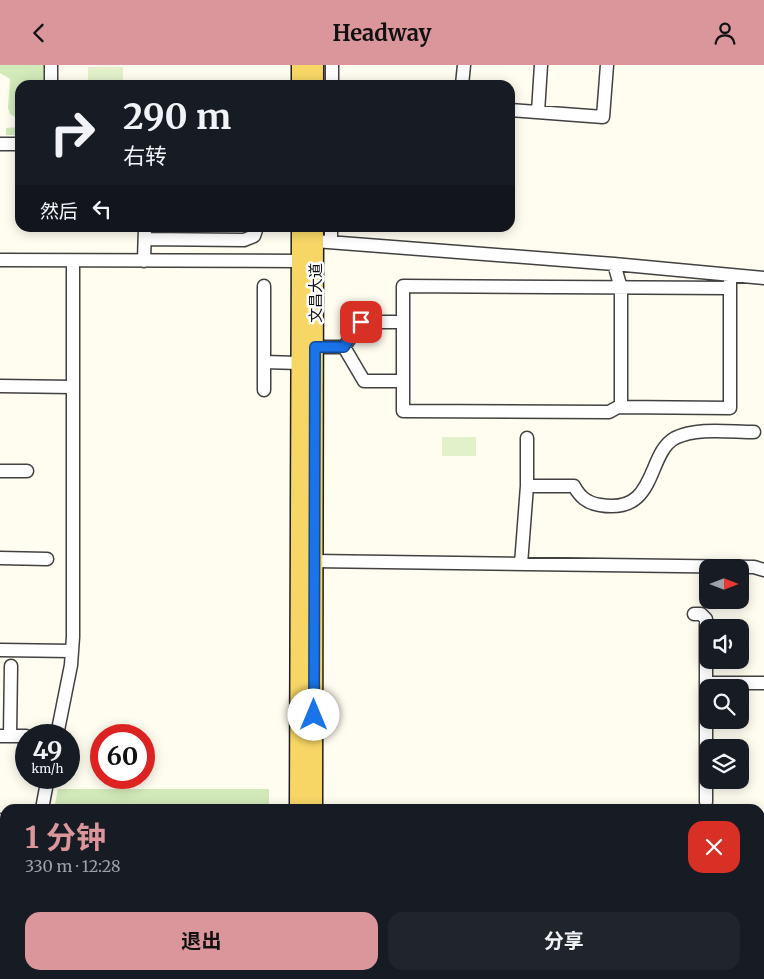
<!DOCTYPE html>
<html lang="zh">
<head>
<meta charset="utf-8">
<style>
  body { margin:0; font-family:Merriweather,"Noto Sans SC",serif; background:#20242c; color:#f1f3f6; height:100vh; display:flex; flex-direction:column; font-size:19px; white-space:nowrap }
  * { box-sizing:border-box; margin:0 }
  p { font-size:16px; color:#9ea1a6 }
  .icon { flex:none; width:28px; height:28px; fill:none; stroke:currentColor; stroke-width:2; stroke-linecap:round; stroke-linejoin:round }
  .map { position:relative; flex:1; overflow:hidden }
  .side { position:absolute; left:0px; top:739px; width:765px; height:176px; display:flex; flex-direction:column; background:#171b24; border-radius:15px 15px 0 0; box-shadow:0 2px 12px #0003 }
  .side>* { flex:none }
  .guide { position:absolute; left:15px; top:15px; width:500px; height:152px; border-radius:15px; box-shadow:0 2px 12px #0003; background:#171b24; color:#f1f3f6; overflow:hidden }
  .needle { width:32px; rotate:90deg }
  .fabs { position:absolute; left:699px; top:494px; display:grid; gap:10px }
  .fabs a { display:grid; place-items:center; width:50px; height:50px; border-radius:10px; background:#171b24; box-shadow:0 2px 12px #0003; font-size:25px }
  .speed { position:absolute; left:15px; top:659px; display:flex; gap:10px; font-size:25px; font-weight:700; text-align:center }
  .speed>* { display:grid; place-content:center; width:65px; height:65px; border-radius:50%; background:#171b24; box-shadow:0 2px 12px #0003; line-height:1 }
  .speed small { font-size:12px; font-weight:400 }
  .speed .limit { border:8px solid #d22; background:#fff; color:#111 }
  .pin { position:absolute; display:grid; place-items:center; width:42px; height:42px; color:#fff; margin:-21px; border-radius:10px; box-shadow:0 2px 8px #0006 }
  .me { position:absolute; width:55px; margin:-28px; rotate:0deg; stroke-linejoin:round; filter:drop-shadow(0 0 4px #0008) }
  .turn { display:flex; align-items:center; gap:18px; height:105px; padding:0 25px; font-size:22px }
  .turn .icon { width:65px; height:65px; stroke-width:2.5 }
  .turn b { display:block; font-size:35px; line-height:42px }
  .then { display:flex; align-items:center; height:48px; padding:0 25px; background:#0003; gap:10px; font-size:19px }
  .round { display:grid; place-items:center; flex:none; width:52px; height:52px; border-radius:15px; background:#20242c }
  .summary { display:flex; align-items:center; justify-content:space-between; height:85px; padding:0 25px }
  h1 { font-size:30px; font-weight:700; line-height:38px; color:#da969b }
  .action { display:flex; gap:10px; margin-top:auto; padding:10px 25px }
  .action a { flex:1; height:58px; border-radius:15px; background:#da969b; color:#111; font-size:20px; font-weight:700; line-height:58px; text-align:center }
  .action a+a { background:#20242c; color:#f1f3f6 }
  header { display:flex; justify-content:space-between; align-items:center; height:65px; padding:0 25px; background:#da969b; color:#111; font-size:22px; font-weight:700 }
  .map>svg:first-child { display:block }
  .green { fill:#d2eab9 }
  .pitch { fill:#e3f1cb }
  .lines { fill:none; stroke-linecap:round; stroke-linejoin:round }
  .minor-casing { stroke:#414141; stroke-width:15 }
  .major-casing { stroke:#1f1f1f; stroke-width:19 }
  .minor { stroke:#fff; stroke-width:12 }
  .major { stroke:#f8d666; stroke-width:16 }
  .route-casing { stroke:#114b97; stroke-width:12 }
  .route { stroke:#1a73e8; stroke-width:9 }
  .labels { text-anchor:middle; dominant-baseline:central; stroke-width:5; stroke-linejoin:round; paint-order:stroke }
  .street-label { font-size:15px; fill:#0e0e0e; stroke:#fff }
</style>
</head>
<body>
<header><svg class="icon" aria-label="back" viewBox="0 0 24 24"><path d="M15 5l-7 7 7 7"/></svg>Headway<svg class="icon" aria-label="person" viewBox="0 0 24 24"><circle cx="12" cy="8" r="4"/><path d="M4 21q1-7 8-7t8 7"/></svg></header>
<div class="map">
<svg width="764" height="914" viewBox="0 0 764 914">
  <rect width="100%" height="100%" fill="#fffcf0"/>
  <path class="green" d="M0,0H46V20H20V70H6V63L19,62L20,55L10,49L8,43L10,14L0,8Z
    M58,724H269V744H54Z"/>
  <path class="pitch" d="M88,2H123V20H88Z
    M442,372H476V391H442Z"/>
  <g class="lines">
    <defs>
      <path id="minor" d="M51,20V0
        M332,20V0
        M462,20L464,0
        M510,45L603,52L607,0
        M538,47L541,0
        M0,79H20
        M145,174L244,175L254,171L257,162
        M315,176L614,199L764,213
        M331,177V162
        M0,195L300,196
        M144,196L145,162
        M614,199L621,223V342
        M730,223L403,221V346L609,347L618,342L730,343V211
        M315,282H344
        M264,297L299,298
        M403,316H364L344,282L361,257H403
        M0,321L73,322
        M264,325V221
        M0,406H27
        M527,421H574C580,432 587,438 600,440C658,450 646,389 675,373C697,362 730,367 754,367
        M0,493L47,494
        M314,496L754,502L764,505
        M521,499L527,421V373
        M694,549H701L706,554V737
        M0,585L72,586
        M706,618H764
        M57,670L71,600L73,572V196
        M0,671H26
        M10,671L11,601
        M42,744L48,712
        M0,755L3,758L4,800
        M0,836H5
        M284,910V914
        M566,914L567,910"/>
      <path id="major" d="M315,0V20
        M300,20V0
        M298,744L300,162
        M314,744L315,162
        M0,813H5
        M760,819H764
        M299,910V914
        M313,914V910"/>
    </defs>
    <use href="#minor" class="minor-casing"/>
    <use href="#major" class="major-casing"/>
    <use href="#minor" class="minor"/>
    <use href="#major" class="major"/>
  </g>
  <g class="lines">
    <defs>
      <path id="route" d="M314,650L315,282H344L361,257"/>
    </defs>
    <use href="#route" class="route-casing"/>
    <use href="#route" class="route"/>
  </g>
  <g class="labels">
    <g class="street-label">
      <text transform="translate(315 228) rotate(-90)">文昌大道</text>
    </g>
  </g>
</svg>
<div class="fabs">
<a><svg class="needle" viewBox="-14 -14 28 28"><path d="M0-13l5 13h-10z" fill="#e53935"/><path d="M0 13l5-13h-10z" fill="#9ea1a6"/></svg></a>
<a><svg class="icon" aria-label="sound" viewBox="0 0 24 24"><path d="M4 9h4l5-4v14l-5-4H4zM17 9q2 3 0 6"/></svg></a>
<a><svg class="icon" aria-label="search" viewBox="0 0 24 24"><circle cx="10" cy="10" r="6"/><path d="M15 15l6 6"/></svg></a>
<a><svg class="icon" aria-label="layers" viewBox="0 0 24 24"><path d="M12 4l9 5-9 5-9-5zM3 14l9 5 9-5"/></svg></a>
</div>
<div class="speed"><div>49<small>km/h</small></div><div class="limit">60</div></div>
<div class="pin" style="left:361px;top:257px;background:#d93025"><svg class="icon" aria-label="arrive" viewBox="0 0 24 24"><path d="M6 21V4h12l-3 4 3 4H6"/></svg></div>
<svg class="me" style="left:314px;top:650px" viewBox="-20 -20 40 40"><circle r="19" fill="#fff"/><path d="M0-13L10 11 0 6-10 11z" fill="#1a73e8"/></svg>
<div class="guide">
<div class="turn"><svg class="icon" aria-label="right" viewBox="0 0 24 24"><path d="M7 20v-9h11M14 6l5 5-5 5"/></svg><div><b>290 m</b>右转</div></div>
<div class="then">然后<svg class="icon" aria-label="left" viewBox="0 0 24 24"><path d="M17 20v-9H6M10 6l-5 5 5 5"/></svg></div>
</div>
<section class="side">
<div class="summary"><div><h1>1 分钟</h1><p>330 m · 12:28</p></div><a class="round" style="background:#d93025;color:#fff"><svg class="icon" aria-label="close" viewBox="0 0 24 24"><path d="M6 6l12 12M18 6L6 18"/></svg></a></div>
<div class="action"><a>退出</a><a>分享</a></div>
</section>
</div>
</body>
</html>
